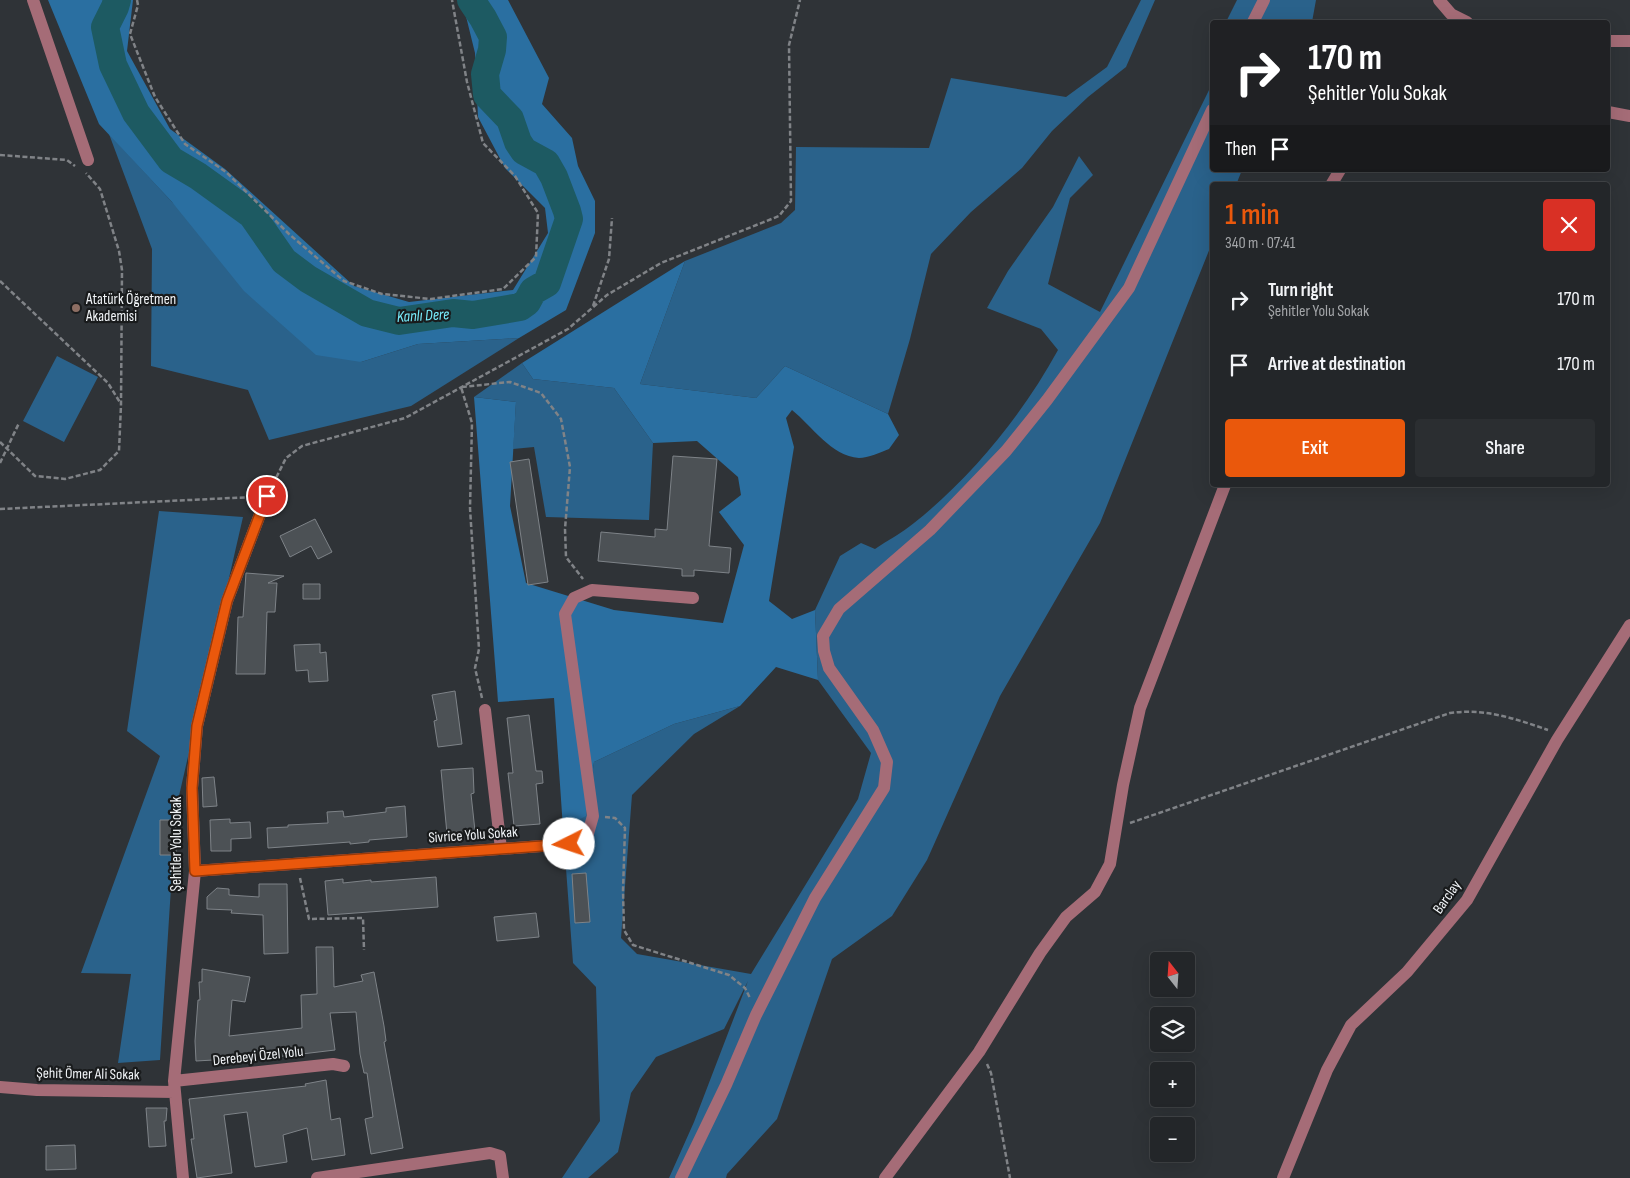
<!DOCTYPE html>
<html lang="en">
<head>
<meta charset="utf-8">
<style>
  body { margin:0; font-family:"Sofia Sans Condensed",sans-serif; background:#2b2e31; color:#f1f3f6; height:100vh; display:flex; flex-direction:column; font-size:19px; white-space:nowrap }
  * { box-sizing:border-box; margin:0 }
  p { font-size:16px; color:#a3a5a8 }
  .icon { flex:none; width:28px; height:28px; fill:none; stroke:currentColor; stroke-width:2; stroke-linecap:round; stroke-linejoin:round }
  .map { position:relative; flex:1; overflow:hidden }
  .sheet { position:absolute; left:1210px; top:182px; width:400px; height:305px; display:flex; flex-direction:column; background:#232629; border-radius:5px; box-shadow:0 5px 20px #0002,0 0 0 1px #404346 }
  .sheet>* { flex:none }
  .hud { position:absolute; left:1210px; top:20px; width:400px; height:152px; border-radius:5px; box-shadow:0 5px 20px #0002,0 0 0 1px #404346; background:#202124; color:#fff; overflow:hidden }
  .needle { width:32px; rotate:343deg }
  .controls { position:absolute; left:1150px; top:952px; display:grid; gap:10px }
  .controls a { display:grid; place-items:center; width:45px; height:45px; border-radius:5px; background:#232629; box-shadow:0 5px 20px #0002,0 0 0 1px #404346; font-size:25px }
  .pin { position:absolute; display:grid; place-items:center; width:42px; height:42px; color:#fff; margin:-21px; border:2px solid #fff; border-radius:50%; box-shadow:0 1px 5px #0007 }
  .me { position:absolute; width:55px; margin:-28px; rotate:266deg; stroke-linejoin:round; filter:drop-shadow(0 0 4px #0008) }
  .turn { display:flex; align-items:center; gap:18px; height:105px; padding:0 15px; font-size:22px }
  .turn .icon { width:65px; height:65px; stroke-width:2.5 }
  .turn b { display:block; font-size:35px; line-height:42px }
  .then { display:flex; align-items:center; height:48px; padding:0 15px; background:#0003; gap:10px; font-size:19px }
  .round { display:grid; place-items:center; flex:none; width:52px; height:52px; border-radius:5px; background:#2b2e31 }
  .summary { display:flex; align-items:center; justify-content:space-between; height:85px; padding:0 15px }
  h1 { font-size:30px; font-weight:600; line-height:38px; color:#ea580c }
  .primary-button { display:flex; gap:10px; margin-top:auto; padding:10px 15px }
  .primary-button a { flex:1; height:58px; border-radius:5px; background:#ea580c; color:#fff; font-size:20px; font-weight:600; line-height:58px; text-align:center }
  .primary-button a+a { background:#2b2e31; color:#f1f3f6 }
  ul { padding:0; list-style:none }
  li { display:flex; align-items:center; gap:15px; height:65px; padding:0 15px }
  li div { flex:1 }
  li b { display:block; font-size:19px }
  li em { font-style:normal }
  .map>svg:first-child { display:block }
  .green { fill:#2a628b }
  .forest { fill:#2a6fa1 }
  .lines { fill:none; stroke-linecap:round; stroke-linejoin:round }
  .river { stroke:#1d5a62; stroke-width:28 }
  .building { fill:#4c5155; stroke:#7e8388 }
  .path { stroke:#808387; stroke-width:2.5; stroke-dasharray:5 2.5; stroke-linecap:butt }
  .minor { stroke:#a56c77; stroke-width:12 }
  .route-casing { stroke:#983908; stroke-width:12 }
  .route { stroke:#ea580c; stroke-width:9 }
  .education-dot { fill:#8d6e63; stroke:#191b1c; stroke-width:2 }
  .labels { text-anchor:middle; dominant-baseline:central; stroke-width:4.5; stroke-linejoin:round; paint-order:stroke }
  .poi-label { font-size:15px; fill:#f1f4f7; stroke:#191b1c; text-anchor:start }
  .street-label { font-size:15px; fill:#f1f4f7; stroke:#191b1c }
  .water-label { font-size:16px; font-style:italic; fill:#78ecfb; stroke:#191b1c }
</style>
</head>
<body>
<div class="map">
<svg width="1630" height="1178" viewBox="0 0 1630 1178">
  <rect width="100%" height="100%" fill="#2f3337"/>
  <path class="green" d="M1141,0H1155L1126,67L1088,97L1052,131L1022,168L971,212L931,254L910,339L888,414L785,366L756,398L640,384L685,261L781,223L795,210L796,147L929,148L951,78L1066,97L1107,67Z
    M1237,0H1316L1312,22H1226Z
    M1212,84V170H1242L1236,185H1212V243L1100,523L1000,696L927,860L892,916L832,959L777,1119L727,1174L726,1178H669L694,1122L748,981L724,1029L656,1057L631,1093L618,1152L588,1178H562L600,1121L596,987L573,963L563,828L586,815L594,762L674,724L740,706L694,734L632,795L621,938L637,954L751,974L858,799L871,753L818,680L815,610L840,556L861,543L875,549C888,540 902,533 914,523C971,478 1023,414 1058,350L1041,329L987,308L1008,271L1053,207L1079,156L1093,175L1070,198L1048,284L1100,312Z
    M109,134L172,202L361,362L418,344L519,338L411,406L269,440L248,390L151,366L152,249Z
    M57,356L98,377L64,442L23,421Z
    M522,363L533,379L614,388L653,443L649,520L546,517L534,447L513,449L516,402L474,397Z
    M159,511L243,517L176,809L160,1060L118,1063L131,974L81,973L160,756L127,731Z"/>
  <path class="forest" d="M48,0H133L127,51L170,129L225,169L354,286L409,302L513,290L548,233L545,208L505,168L478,117L475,53L462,0H508L549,78L542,104L572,138L578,166L595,201V233L566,310L519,338L418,344L361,362L316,355L244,291L172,202L99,124Z
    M685,261L640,384L756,398L785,366L888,414L899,435L889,449C881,452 868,458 859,458C831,456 812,426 792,410L786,418L794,447L769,601L792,619L815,610L818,680L776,667L740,706L674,724L594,762L586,816L563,828L554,698L498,702L474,397L516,402L510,506L526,583L614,610L723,623L744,545L719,512L741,495L738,477L697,441L653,443L614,388L533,379L522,363Z"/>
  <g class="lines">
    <path class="river" d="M117,0L115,7L105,27L113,65L136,113L171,160L198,176L252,215L284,261L308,279L367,313L399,321L453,313L473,315L520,307L527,302L533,291L547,283L569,219L567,211L554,177L546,163L524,151L518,142L510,119L487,95L485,74L492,50L493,37L483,18L471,0"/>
  </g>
  <path class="building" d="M673,456L717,459L709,546L731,548L729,573L694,570V576H682V569L598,561L601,532L655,537V529L667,530Z
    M529,459L548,582L528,585L510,462Z
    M315,519L332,552L318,559L311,546L290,557L280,536Z
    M246,573L284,576L268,583H277L275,612H267L265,674H236L238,617H243Z
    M303,584H320V599H303Z
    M320,644V653L326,652L328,681L309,682L308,670L296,671L294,645Z
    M455,691L462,744L438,747L434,721L437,720L432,695Z
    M529,715L536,771H542L543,783L536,784L540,824L514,826L508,773H513L507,718Z
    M473,768L474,793L471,794L475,831L447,834L441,770Z
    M214,777L217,806L203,807L202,778Z
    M405,806L407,837L369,840V842L350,844V842L268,848L267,828L288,827V825L328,823L327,812L343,811L344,817L386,812V808Z
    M230,819V823L250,822L251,838L231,839V851H211L210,820Z
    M160,820H176V855H160Z
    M586,873L590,922L575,923L572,874Z
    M436,877L438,907L328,915L325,881L343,879V883L371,880V882Z
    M259,884H287L288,953L264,954L263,915L231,913L232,910L207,909V897L217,888L229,889V895L259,897Z
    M536,913L539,937L497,941L494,917Z
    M316,947H333L334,987L363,981L361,975L374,972L384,1026L386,1041L384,1042L403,1148L371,1154L365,1119L373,1117L367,1073H364L360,1054L356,1012L330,1013L335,1050L285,1056L196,1061L195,1041L198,1000H200L199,982H202V969L250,977L245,1002L232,1000L229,1036L302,1028L301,995L317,994Z
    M326,1080L331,1120L340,1118L345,1155L312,1160L307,1128L283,1135L287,1162L255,1167L247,1112L224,1115L232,1173L197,1178L191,1139H194L189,1099L306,1086L305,1084Z
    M146,1108H167L166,1121H164L166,1146L149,1147Z
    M75,1145L76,1169L46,1170V1146Z"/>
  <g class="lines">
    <path class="path" d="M137,0L138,5L130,34L155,97L185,144L226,172L289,234L344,281L382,294L431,299L503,289L536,257L538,213L515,176L483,143L467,82L452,0
      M0,155L67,160L75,166
      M0,281L108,383L121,404
      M593,306L609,259L612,218
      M0,442L35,476L65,479L100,470L119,451L121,405L122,270L119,251L100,189L86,173
      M0,463L19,423
      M273,484L286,458L302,446L405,418L568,329L607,295L661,263L779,216L791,201L789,45L800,0
      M0,509L253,497
      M482,698L475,668L479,649L470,508L472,423L461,387L510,382L541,393L561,419L570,467L565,529L566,557L583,579
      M605,817L615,818L625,828L623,891L624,930L633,945L729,975L745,988L750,998
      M1130,823L1450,713C1485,708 1516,719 1548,730
      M300,878L309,919L363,918L364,950
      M987,1064L991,1073L1010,1178"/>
    <path class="minor" d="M33,0L88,160
      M1439,0L1451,14L1467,22
      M1253,22L1264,0
      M1608,41H1630
      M1608,112L1630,116
      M1331,185L1340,170
      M485,710L501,849
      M195,871L569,844L587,837L593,816L565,614L574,598L592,590L693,598
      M174,1081L333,1064L344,1066
      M0,1087L37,1090L175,1092
      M183,1178L174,1081L195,871L192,788L197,726L227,601L267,496
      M317,1178L490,1153L500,1156L503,1178
      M681,1178L726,1085L756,1015L815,898L884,788L887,762L873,730L829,668L824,651L823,636L839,609L930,530L1006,451L1047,400L1129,288L1212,110
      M885,1178L979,1052L1040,953L1066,917L1095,892L1110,864L1123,785L1140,708L1225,485
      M1283,1178L1327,1070L1351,1025L1407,972L1467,900L1557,740L1630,625"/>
  </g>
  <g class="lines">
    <defs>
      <path id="route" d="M267,496L227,601L197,726L192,788L195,871L569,844"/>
    </defs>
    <use href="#route" class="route-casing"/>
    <use href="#route" class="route"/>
  </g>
  <circle class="education-dot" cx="76" cy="308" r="5"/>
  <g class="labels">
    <g class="poi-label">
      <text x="86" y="299">Atatürk Öğretmen<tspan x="86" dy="17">Akademisi</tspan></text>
    </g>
    <g class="street-label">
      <text transform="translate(473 835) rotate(-4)">Sivrice Yolu Sokak</text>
      <text transform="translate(176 844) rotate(-90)">Şehitler Yolu Sokak</text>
      <text transform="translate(1447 897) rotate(-55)">Barclay</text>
      <text transform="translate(258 1056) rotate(-6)">Derebeyi Özel Yolu</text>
      <text transform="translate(88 1074) rotate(1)">Şehit Ömer Ali Sokak</text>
    </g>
    <g class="water-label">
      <text transform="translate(423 316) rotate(-3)">Kanlı Dere</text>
    </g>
  </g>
</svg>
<div class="controls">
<a><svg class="needle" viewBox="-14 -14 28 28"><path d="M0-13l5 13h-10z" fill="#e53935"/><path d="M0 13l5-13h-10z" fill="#a3a5a8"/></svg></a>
<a><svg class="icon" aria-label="layers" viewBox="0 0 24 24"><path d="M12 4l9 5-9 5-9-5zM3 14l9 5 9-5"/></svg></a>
<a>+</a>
<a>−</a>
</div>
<div class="pin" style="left:267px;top:496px;background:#d93025"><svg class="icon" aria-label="arrive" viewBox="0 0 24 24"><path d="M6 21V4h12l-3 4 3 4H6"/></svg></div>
<svg class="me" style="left:569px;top:844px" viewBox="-20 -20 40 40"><circle r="19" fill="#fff"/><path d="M0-13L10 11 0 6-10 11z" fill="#ea580c"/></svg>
<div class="hud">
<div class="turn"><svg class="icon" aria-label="right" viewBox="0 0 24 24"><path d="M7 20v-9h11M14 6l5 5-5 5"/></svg><div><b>170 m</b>Şehitler Yolu Sokak</div></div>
<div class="then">Then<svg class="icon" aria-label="arrive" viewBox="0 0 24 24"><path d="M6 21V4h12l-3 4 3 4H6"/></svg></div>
</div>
<section class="sheet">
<div class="summary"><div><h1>1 min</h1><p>340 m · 07:41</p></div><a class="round" style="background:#d93025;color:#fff"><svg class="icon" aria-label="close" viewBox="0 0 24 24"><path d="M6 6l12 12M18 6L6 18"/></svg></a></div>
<ul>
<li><svg class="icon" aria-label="right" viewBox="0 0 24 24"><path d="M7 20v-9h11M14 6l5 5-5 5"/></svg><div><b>Turn right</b><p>Şehitler Yolu Sokak</p></div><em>170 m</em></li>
<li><svg class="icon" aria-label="arrive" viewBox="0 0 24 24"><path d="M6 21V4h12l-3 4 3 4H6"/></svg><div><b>Arrive at destination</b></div><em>170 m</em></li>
</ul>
<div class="primary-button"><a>Exit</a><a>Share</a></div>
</section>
</div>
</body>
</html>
